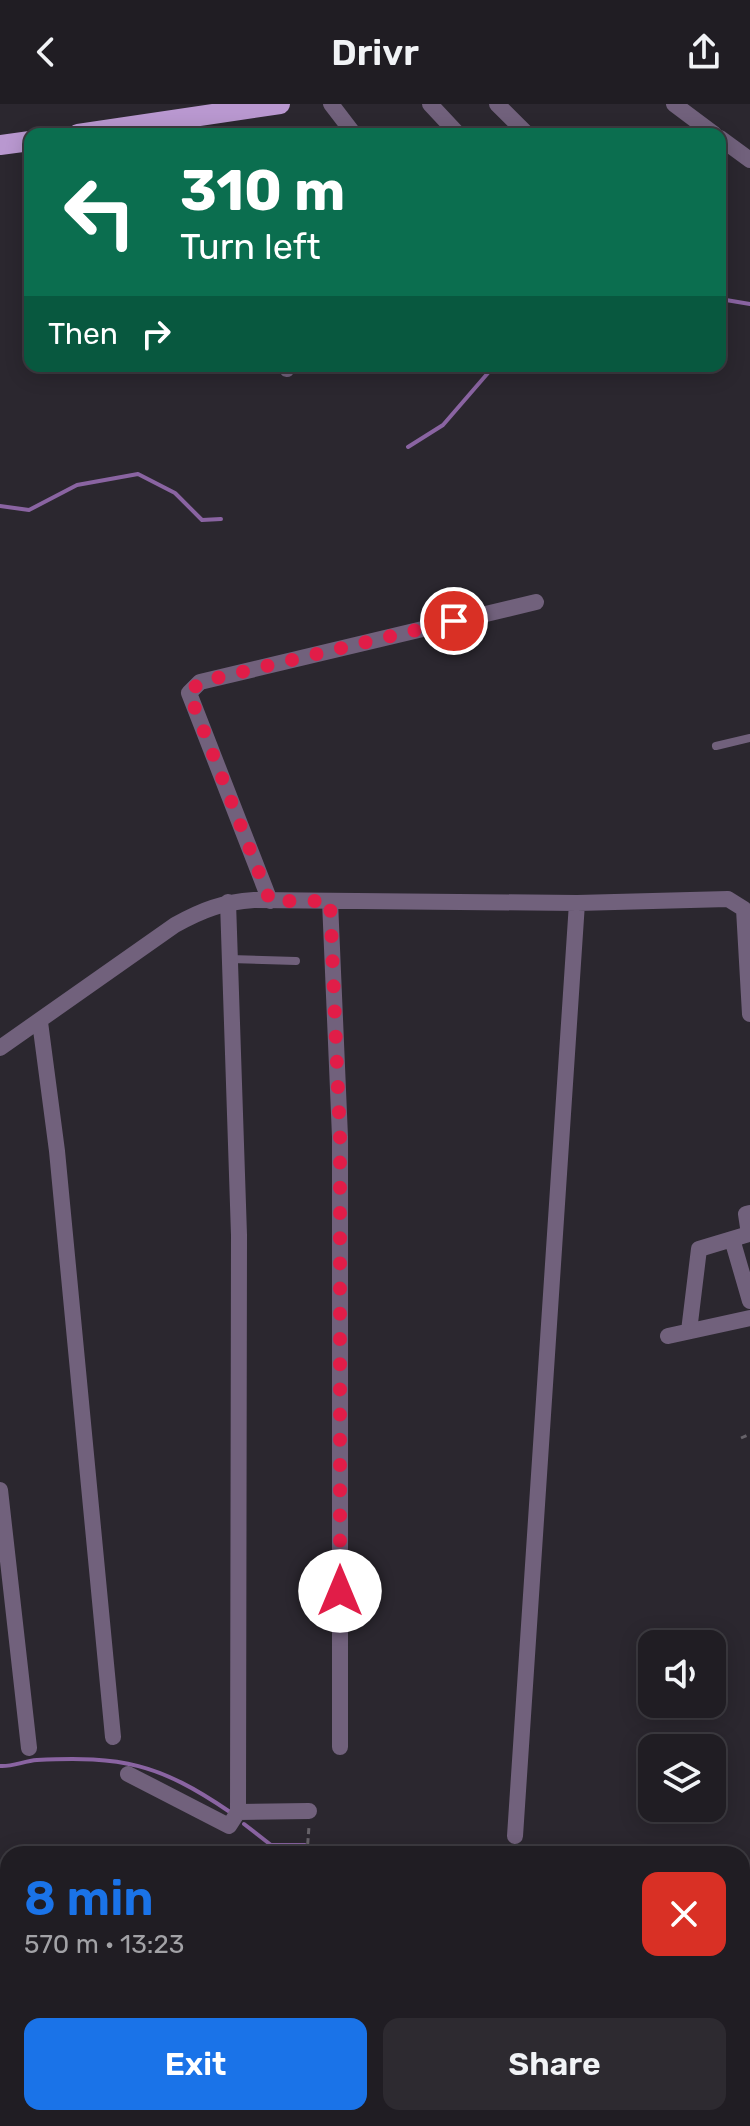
<!DOCTYPE html>
<html lang="en">
<head>
<meta charset="utf-8">
<style>
  body { margin:0; font-family:Rubik,sans-serif; background:#2d2a30; color:#f1f3f6; height:100vh; display:flex; flex-direction:column; font-size:30px; white-space:nowrap }
  * { box-sizing:border-box; margin:0 }
  p { font-size:26px; color:#a2a2a6 }
  .icon { flex:none; width:44px; height:44px; fill:none; stroke:currentColor; stroke-width:2; stroke-linecap:round; stroke-linejoin:round }
  .map { position:relative; flex:1; overflow:hidden }
  .drawer { position:absolute; left:0px; top:1742px; width:750px; height:280px; display:flex; flex-direction:column; background:#201d23; border-radius:24px 24px 0 0; box-shadow:0 4px 20px #0003,0 0 0 2px #3d3b41 }
  .drawer>* { flex:none }
  .banner { position:absolute; left:24px; top:24px; width:702px; height:244px; border-radius:16px; box-shadow:0 4px 20px #0003,0 0 0 2px #3d3b41; background:#0b6e4f; color:#fff; overflow:hidden }
  .controls { position:absolute; left:638px; top:1526px; display:grid; gap:16px }
  .controls a { display:grid; place-items:center; width:88px; height:88px; border-radius:16px; background:#201d23; box-shadow:0 4px 20px #0003,0 0 0 2px #3d3b41; font-size:40px }
  .pin { position:absolute; display:grid; place-items:center; width:68px; height:68px; color:#fff; margin:-34px; border:4px solid #fff; border-radius:50%; box-shadow:0 2px 8px #0007 }
  .me { position:absolute; width:88px; margin:-44px; rotate:0deg; stroke-linejoin:round; filter:drop-shadow(0 0 6px #0008) }
  .turn { display:flex; align-items:center; gap:28px; height:168px; padding:0 24px; font-size:36px }
  .turn .icon { width:104px; height:104px; stroke-width:2.5 }
  .turn b { display:block; font-size:56px; line-height:68px }
  .then { display:flex; align-items:center; height:76px; padding:0 24px; background:#0003; gap:16px; font-size:30px }
  .round { display:grid; place-items:center; flex:none; width:84px; height:84px; border-radius:16px; background:#2d2a30 }
  .head { display:flex; align-items:center; justify-content:space-between; height:136px; padding:0 24px }
  h1 { font-size:48px; font-weight:600; line-height:60px; color:#1a73e8 }
  .primary-button { display:flex; gap:16px; margin-top:auto; padding:16px 24px }
  .primary-button a { flex:1; height:92px; border-radius:16px; background:#1a73e8; color:#fff; font-size:32px; font-weight:600; line-height:92px; text-align:center }
  .primary-button a+a { background:#2d2a30; color:#f1f3f6 }
  header { display:flex; justify-content:space-between; align-items:center; height:104px; padding:0 24px; background:#201d23; font-size:36px; font-weight:600 }
  .map>svg:first-child { display:block }
  .lines { fill:none; stroke-linecap:round; stroke-linejoin:round }
  .stream { stroke:#8a64a2; stroke-width:4 }
  .path { stroke:#666269; stroke-width:3; stroke-dasharray:6 4; stroke-linecap:butt }
  .service { stroke:#71617c; stroke-width:8 }
  .minor { stroke:#71617c; stroke-width:16 }
  .tertiary { stroke:#71617c; stroke-width:16 }
  .primary { stroke:#b998d0; stroke-width:20 }
  .route { stroke:#e11d48; stroke-width:14; stroke-dasharray:0 25.2 }
</style>
</head>
<body>
<header><svg class="icon" aria-label="back" viewBox="0 0 24 24"><path d="M15 5l-7 7 7 7"/></svg>Drivr<svg class="icon" aria-label="share" viewBox="0 0 24 24"><path d="M12 15V3M7 8l5-5 5 5M5 13v7h14v-7"/></svg></header>
<div class="map">
<svg width="750" height="2022" viewBox="0 0 750 2022">
  <rect width="100%" height="100%" fill="#2b272f"/>
  <g class="lines">
    <path class="stream" d="M720,195L750,200
      M408,343L443,321L494,262
      M0,402L29,406L77,381L138,370L175,389L202,416L221,415
      M0,1662C12,1663 24,1657 37,1656C122,1652 158,1659 230,1708
      M244,1720L271,1741H305
      M311,1742L330,1750
      M742,1814L750,1815"/>
    <path class="path" d="M741,1334L750,1330
      M307,1750L309,1722"/>
    <path class="service" d="M716,642L750,634
      M230,855L296,857"/>
    <path class="minor" d="M331,0L354,30
      M430,0L458,30
      M497,0L527,30
      M674,0L714,30
      M720,34L750,56
      M285,262L287,265
      M270,797L189,589L200,578L536,498
      M330,797L340,1033V1643
      M40,918L57,1047L113,1633
      M0,944L175,821C202,806 223,798 254,796L577,799L728,795L744,805L750,910
      M732,1135L750,1197
      M689,1227L699,1145L749,1130L746,1110L750,1109
      M668,1232L750,1214
      M0,1386L29,1644
      M128,1670L229,1722L238,1708L239,1131L228,798
      M238,1708L309,1707
      M515,1732L577,799
      M144,2014V2022"/>
    <path class="tertiary" d="M742,1880H750
      M0,1981L8,1980"/>
    <path class="primary" d="M78,30L280,0
      M0,41L30,37"/>
  </g>
  <g class="lines">
    <path class="route" d="M340,1487V1033L330,797H270L189,589L200,578L454,517"/>
  </g>
</svg>
<div class="controls">
<a><svg class="icon" aria-label="sound" viewBox="0 0 24 24"><path d="M4 9h4l5-4v14l-5-4H4zM17 9q2 3 0 6"/></svg></a>
<a><svg class="icon" aria-label="layers" viewBox="0 0 24 24"><path d="M12 4l9 5-9 5-9-5zM3 14l9 5 9-5"/></svg></a>
</div>
<div class="pin" style="left:454px;top:517px;background:#d93025"><svg class="icon" aria-label="arrive" viewBox="0 0 24 24"><path d="M6 21V4h12l-3 4 3 4H6"/></svg></div>
<svg class="me" style="left:340px;top:1487px" viewBox="-20 -20 40 40"><circle r="19" fill="#fff"/><path d="M0-13L10 11 0 6-10 11z" fill="#e11d48"/></svg>
<div class="banner">
<div class="turn"><svg class="icon" aria-label="left" viewBox="0 0 24 24"><path d="M17 20v-9H6M10 6l-5 5 5 5"/></svg><div><b>310 m</b>Turn left</div></div>
<div class="then">Then<svg class="icon" aria-label="right" viewBox="0 0 24 24"><path d="M7 20v-9h11M14 6l5 5-5 5"/></svg></div>
</div>
<section class="drawer">
<div class="head"><div><h1>8 min</h1><p>570 m · 13:23</p></div><a class="round" style="background:#d93025;color:#fff"><svg class="icon" aria-label="close" viewBox="0 0 24 24"><path d="M6 6l12 12M18 6L6 18"/></svg></a></div>
<div class="primary-button"><a>Exit</a><a>Share</a></div>
</section>
</div>
</body>
</html>
